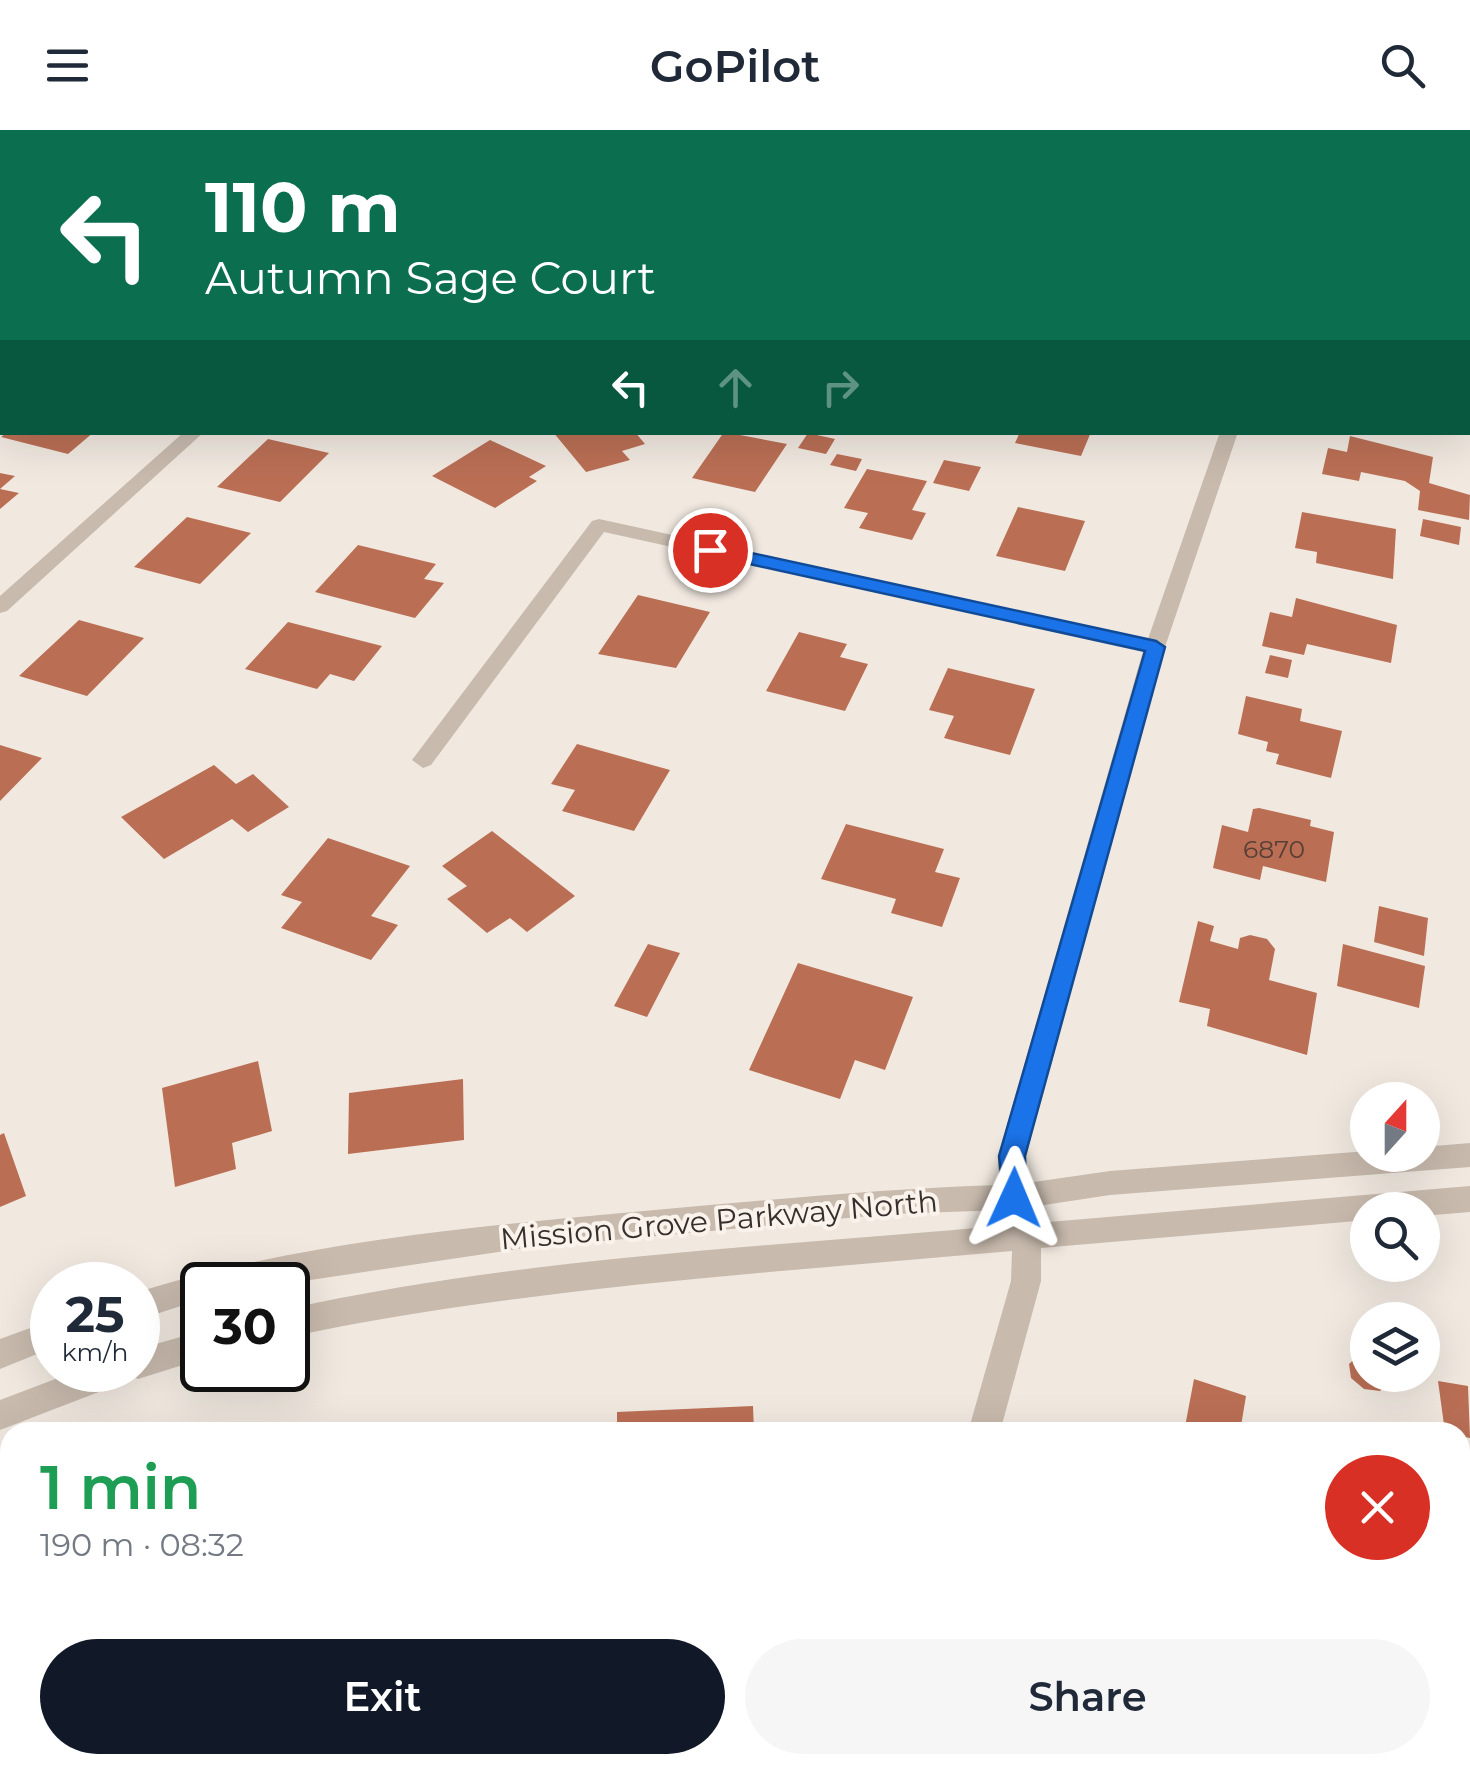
<!DOCTYPE html>
<html lang="en">
<head>
<meta charset="utf-8">
<style>
  body { margin:0; font-family:Montserrat,sans-serif; background:#f6f6f7; color:#1f2937; height:100vh; display:flex; flex-direction:column; font-size:38px; white-space:nowrap }
  * { box-sizing:border-box; margin:0 }
  p { font-size:32px; color:#747a83 }
  .icon { flex:none; width:55px; height:55px; fill:none; stroke:currentColor; stroke-width:2; stroke-linecap:round; stroke-linejoin:round }
  .map { position:relative; flex:1; overflow:hidden }
  .drawer { position:absolute; left:0px; top:1292px; width:1470px; height:352px; display:flex; flex-direction:column; background:#fff; border-radius:30px 30px 0 0; box-shadow:0 10px 40px #0002 }
  .drawer>* { flex:none }
  .hud { position:absolute; left:0px; top:0px; width:1470px; height:305px; box-shadow:0 10px 40px #0002; background:#0b6e4f; color:#fff; overflow:hidden }
  .needle { width:65px; rotate:21deg }
  .fabs { position:absolute; left:1350px; top:952px; display:grid; gap:20px }
  .fabs a { display:grid; place-items:center; width:90px; height:90px; border-radius:50%; background:#fff; box-shadow:0 10px 40px #0002; font-size:50px }
  .speed { position:absolute; left:30px; top:1132px; display:flex; gap:20px; font-size:50px; font-weight:700; text-align:center }
  .speed>* { display:grid; place-content:center; width:130px; height:130px; border-radius:50%; background:#fff; box-shadow:0 10px 40px #0002; line-height:1 }
  .speed small { font-size:25px; font-weight:400 }
  .speed .limit { border:5px solid #111; border-radius:15px; background:#fff; color:#111 }
  .pin { position:absolute; display:grid; place-items:center; width:85px; height:85px; color:#fff; margin:-42px; border:5px solid #fff; border-radius:50%; box-shadow:0 2px 10px #0007 }
  .me { position:absolute; width:110px; margin:-55px; rotate:1deg; stroke-linejoin:round; filter:drop-shadow(0 0 8px #0008) }
  .turn { display:flex; align-items:center; gap:35px; height:210px; padding:0 40px; font-size:45px }
  .turn .icon { width:130px; height:130px; stroke-width:2.5 }
  .turn b { display:block; font-size:70px; line-height:85px }
  .lanes { display:flex; align-items:center; height:95px; padding:0 40px; background:#0003; justify-content:center; gap:50px; direction:ltr }
  .lanes .off { opacity:.35 }
  .round { display:grid; place-items:center; flex:none; width:105px; height:105px; border-radius:52px; background:#f6f6f7 }
  .overview { display:flex; align-items:center; justify-content:space-between; height:170px; padding:0 40px }
  h1 { font-size:60px; font-weight:600; line-height:75px; color:#1e9e55 }
  .button { display:flex; gap:20px; margin-top:auto; padding:20px 40px }
  .button a { flex:1; height:115px; border-radius:60px; background:#111827; color:#fff; font-size:40px; font-weight:600; line-height:115px; text-align:center }
  .button a+a { background:#f6f6f7; color:#1f2937 }
  header { display:flex; justify-content:space-between; align-items:center; height:130px; padding:0 40px; background:#fff; font-size:45px; font-weight:600 }
  .map>svg:first-child { display:block }
  .building { fill:#ba6f55 }
  .lines { fill:none; stroke-linecap:round; stroke-linejoin:round }
  .minor { fill:#c8baad; fill-rule:evenodd }
  .route { fill:#1a73e8; stroke:#114b97; stroke-width:2.5 }
  .labels { text-anchor:middle; dominant-baseline:central; stroke-width:8; stroke-linejoin:round; paint-order:stroke }
  .number-label { font-size:25px; fill:#583f36 }
  .street-label { font-size:30px; fill:#372f2b; stroke:#f9f3ec }
</style>
</head>
<body>
<header><svg class="icon" aria-label="menu" viewBox="0 0 24 24"><path d="M4 6h16M4 12h16M4 18h16"/></svg>GoPilot<svg class="icon" aria-label="search" viewBox="0 0 24 24"><circle cx="10" cy="10" r="6"/><path d="M15 15l6 6"/></svg></header>
<div class="map">
<svg width="1470" height="1644" viewBox="0 0 1470 1644">
  <rect width="100%" height="100%" fill="#f1e9e0"/>
  <path class="building" d="M7,302H94L68,324L1,307Z
    M553,302H635L645,314L622,321L630,330L586,342Z
    M724,302L787,314L755,362L692,348Z
    M1020,302H1091L1081,326L1015,313Z
    M808,303L835,309L826,324L798,318Z
    M1350,306L1433,327L1429,353L1470,365L1469,390L1418,380L1420,361L1405,351L1361,342L1359,351L1322,344L1328,318L1347,322Z
    M268,309L329,323L280,372L217,357Z
    M490,310L546,336L529,347L537,351L495,378L432,346Z
    M837,324L862,329L856,341L830,335Z
    M944,330L981,337L969,361L933,353Z
    M867,339L927,351L912,380L926,383L912,410L859,398L868,383L844,378Z
    M0,343L15,346L0,359L19,363L0,379Z
    M1018,377L1085,391L1065,441L996,426Z
    M1302,382L1396,399L1393,449L1316,433L1317,422L1295,418Z
    M187,387L251,403L200,454L134,437Z
    M1423,389L1461,397L1459,415L1420,406Z
    M358,415L436,434L424,449L444,453L415,488L315,462Z
    M638,465L710,482L676,538L598,524Z
    M1296,468L1397,495L1391,533L1307,514L1304,525L1262,516L1270,482L1292,487Z
    M79,490L144,508L87,566L19,546Z
    M288,492L382,516L354,551L330,544L317,559L245,539Z
    M799,502L847,514L840,527L868,534L845,581L766,561Z
    M1270,525L1292,530L1288,548L1265,543Z
    M948,538L1035,559L1010,625L944,608L954,586L929,580Z
    M1246,566L1302,579L1300,591L1342,601L1331,648L1276,634L1279,624L1266,621L1268,612L1238,604Z
    M577,614L670,640L634,701L562,681L575,660L551,654Z
    M0,615L42,628L0,671Z
    M214,635L236,654L253,644L289,677L248,702L232,689L164,729L121,687Z
    M1259,678L1311,690L1310,696L1334,702L1326,752L1263,736L1260,750L1213,738L1222,695L1248,702L1253,679Z
    M846,694L944,719L935,742L960,748L942,797L891,783L896,769L821,749Z
    M492,701L575,766L527,802L510,788L487,803L447,769L467,756L442,736Z
    M328,708L410,736L371,786L398,795L371,830L281,798L302,772L281,765Z
    M1379,776L1428,788L1424,826L1374,812Z
    M1198,791L1214,796L1210,811L1238,819L1240,808L1250,805L1267,809L1275,819L1269,850L1317,863L1307,925L1207,896L1210,879L1179,872Z
    M648,814L680,823L647,887L614,876Z
    M1343,814L1425,836L1419,878L1337,856Z
    M798,833L913,867L885,940L855,930L840,969L749,940Z
    M258,931L272,1001L232,1013L236,1039L175,1057L162,958Z
    M463,949L464,1010L348,1024L349,963Z
    M4,1003L26,1066L0,1077V1005Z
    M1359,1225L1368,1226V1245H1388L1389,1253L1380,1261L1364,1259L1351,1248L1349,1234Z
    M1194,1249L1246,1266L1240,1302H1184Z
    M1438,1251L1468,1256L1470,1308L1460,1306V1302H1445Z
    M753,1276L754,1302H617V1282Z
    M1470,1402V1456L1460,1444V1409Z
    M1082,1635H1161L1183,1644H1081Z"/>
  <g class="lines">
    <path class="minor" d="M914,0H928V2H915Z
      M1314,0H1328V2H1315Z
      M2,102V113L0,114V103Z
      M184,302H204L7,481L0,483V466Z
      M1220,302H1238L1165,517L1026,1026L1027,1053L1110,1041L1368,1021V1025H1422V1017L1470,1013V1037L1110,1065L1031,1077L1037,1093L1470,1056V1082L1422,1086V1080H1368V1090L1041,1118V1151L1000,1302H968L1011,1151L1012,1121C771,1143 526,1157 288,1207V1179C523,1127 769,1117 1009,1095L1004,1080L891,1084L518,1119L277,1155H202V1169L138,1190V1162C293,1114 460,1098 622,1083C748,1072 873,1059 999,1055L998,1026L1143,521L604,402L431,635L423,638L412,630L592,391L599,389L1148,509Z
      M52,1190V1218L0,1239V1209Z
      M202,1201V1229L138,1249L132,1246L130,1250L0,1300V1270L79,1240H138V1219Z
      M875,1635H911L909,1644H873Z"/>
  </g>
  <path class="route" d="M710,414L1156,511L1165,517L1025,1026L1026,1068L1023,1076L1014,1079L1004,1076L999,1026L1145,521L704,424L701,420Z"/>
  <g class="labels">
    <g class="number-label">
      <text x="1274" y="719">6870</text>
    </g>
    <g class="street-label">
      <text transform="translate(719 1090) rotate(-5)">Mission Grove Parkway North</text>
    </g>
  </g>
</svg>
<div class="fabs">
<a><svg class="needle" viewBox="-14 -14 28 28"><path d="M0-13l5 13h-10z" fill="#e53935"/><path d="M0 13l5-13h-10z" fill="#747a83"/></svg></a>
<a><svg class="icon" aria-label="search" viewBox="0 0 24 24"><circle cx="10" cy="10" r="6"/><path d="M15 15l6 6"/></svg></a>
<a><svg class="icon" aria-label="layers" viewBox="0 0 24 24"><path d="M12 4l9 5-9 5-9-5zM3 14l9 5 9-5"/></svg></a>
</div>
<div class="speed"><div>25<small>km/h</small></div><div class="limit">30</div></div>
<div class="pin" style="left:710px;top:420px;background:#d93025"><svg class="icon" aria-label="arrive" viewBox="0 0 24 24"><path d="M6 21V4h12l-3 4 3 4H6"/></svg></div>
<svg class="me" style="left:1014px;top:1068px" viewBox="-20 -20 40 40"><path d="M0-17L14 15 0 8-14 15z" fill="#1a73e8" stroke="#fff" stroke-width="4"/></svg>
<div class="hud">
<div class="turn"><svg class="icon" aria-label="left" viewBox="0 0 24 24"><path d="M17 20v-9H6M10 6l-5 5 5 5"/></svg><div><b>110 m</b>Autumn Sage Court</div></div>
<div class="lanes"><svg class="icon" aria-label="left" viewBox="0 0 24 24"><path d="M17 20v-9H6M10 6l-5 5 5 5"/></svg><svg class="icon off" aria-label="ahead" viewBox="0 0 24 24"><path d="M12 20V5M6 11l6-6 6 6"/></svg><svg class="icon off" aria-label="right" viewBox="0 0 24 24"><path d="M7 20v-9h11M14 6l5 5-5 5"/></svg></div>
</div>
<section class="drawer">
<div class="overview"><div><h1>1 min</h1><p>190 m · 08:32</p></div><a class="round" style="background:#d93025;color:#fff"><svg class="icon" aria-label="close" viewBox="0 0 24 24"><path d="M6 6l12 12M18 6L6 18"/></svg></a></div>
<div class="button"><a>Exit</a><a>Share</a></div>
</section>
</div>
</body>
</html>
